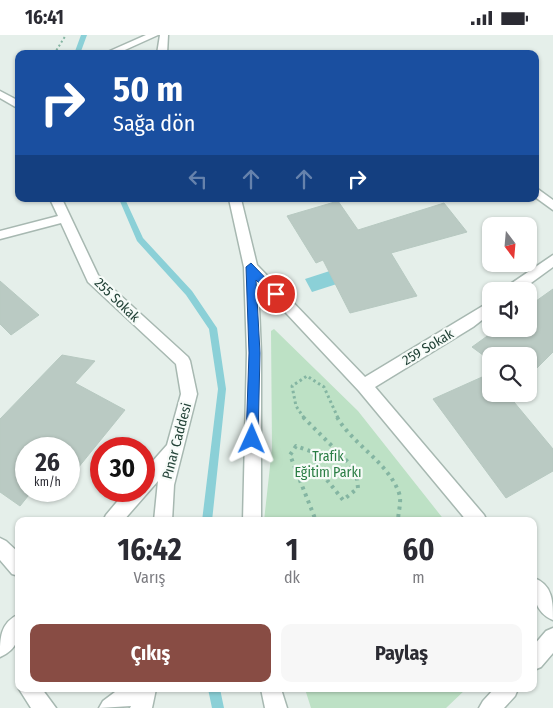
<!DOCTYPE html>
<html lang="tr">
<head>
<meta charset="utf-8">
<style>
  body { margin:0; font-family:"Fira Sans Condensed",sans-serif; background:#f7f7f7; color:#2b2b33; height:100vh; display:flex; flex-direction:column; font-size:19px; white-space:nowrap }
  * { box-sizing:border-box; margin:0 }
  p { font-size:16px; color:#7c7c81 }
  .icon { flex:none; width:28px; height:28px; fill:none; stroke:currentColor; stroke-width:2; stroke-linecap:round; stroke-linejoin:round }
  .map { position:relative; flex:1; overflow:hidden }
  .side { position:absolute; left:15px; top:482px; width:522px; height:175px; display:flex; flex-direction:column; background:#fff; border-radius:10px; box-shadow:0 1px 4px #0004 }
  .side>* { flex:none }
  .guide { position:absolute; left:15px; top:15px; width:524px; height:152px; border-radius:10px; box-shadow:0 1px 4px #0004; background:#1a4fa0; color:#fff; overflow:hidden }
  .needle { width:32px; rotate:164deg }
  .buttons { position:absolute; left:482px; top:182px; display:grid; gap:10px }
  .buttons a { display:grid; place-items:center; width:55px; height:55px; border-radius:10px; background:#fff; box-shadow:0 1px 4px #0004; font-size:25px }
  .speed { position:absolute; left:15px; top:402px; display:flex; gap:10px; font-size:25px; font-weight:700; text-align:center }
  .speed>* { display:grid; place-content:center; width:65px; height:65px; border-radius:50%; background:#fff; box-shadow:0 1px 4px #0004; line-height:1 }
  .speed small { font-size:12px; font-weight:400 }
  .speed .limit { border:8px solid #d22; background:#fff; color:#111 }
  .pin { position:absolute; display:grid; place-items:center; width:42px; height:42px; color:#fff; margin:-21px; border:2px solid #fff; border-radius:50%; box-shadow:0 1px 5px #0007 }
  .me { position:absolute; width:55px; margin:-28px; rotate:1deg; stroke-linejoin:round; filter:drop-shadow(0 0 4px #0008) }
  .turn { display:flex; align-items:center; gap:18px; height:105px; padding:0 15px; font-size:22px }
  .turn .icon { width:65px; height:65px; stroke-width:2.5 }
  .turn b { display:block; font-size:35px; line-height:42px }
  .lanes { display:flex; align-items:center; height:48px; padding:0 15px; background:#0003; justify-content:center; gap:25px; direction:ltr }
  .lanes .off { opacity:.35 }
  .eta { display:flex; justify-content:space-evenly; align-items:center; height:85px; text-align:center }
  .eta b { font-size:30px; font-weight:700; line-height:35px }
  .cta { display:flex; gap:10px; margin-top:auto; padding:10px 15px }
  .cta a { flex:1; height:58px; border-radius:10px; background:#884c44; color:#fff; font-size:20px; font-weight:700; line-height:58px; text-align:center }
  .cta a+a { background:#f7f7f7; color:#2b2b33 }
  .status { display:flex; justify-content:space-between; align-items:center; height:35px; padding:0 25px; background:#fff; direction:ltr }
  .status svg { height:14px; fill:currentColor }
  .map>svg:first-child { display:block }
  .green { fill:#bde1c5 }
  .water { fill:#8bd0d7 }
  .lines { fill:none; stroke-linecap:round; stroke-linejoin:round }
  .stream { fill:#8bd0d7; fill-rule:evenodd }
  .building { fill:#bacac3; stroke:#b7c9c1 }
  .minor-casing { stroke:#a7b8b1; stroke-width:3 }
  .path-far2 { stroke:#84b5a2; stroke-width:2; stroke-dasharray:2 2.5; stroke-linecap:butt }
  .path-far1 { stroke:#84b5a2; stroke-width:3; stroke-dasharray:2.5 3; stroke-linecap:butt }
  .path { stroke:#84b5a2; stroke-width:4; stroke-dasharray:3 4.5; stroke-linecap:butt }
  .minor { fill:#fff; fill-rule:evenodd }
  .route { fill:#1a73e8; stroke:#114b97 }
  .labels { text-anchor:middle; dominant-baseline:central; stroke-width:4.5; stroke-linejoin:round; paint-order:stroke }
  .street-label { font-size:14px; fill:#234338; stroke:#f6fbf8 }
  .park-label { font-size:14px; fill:#2a7d44; stroke:#f6fbf8 }
</style>
</head>
<body>
<div class="status"><b>16:41</b><svg viewBox="0 0 49 12"><path d="M0 12V9h3v3zM5 12V6h3v6zM10 12V3h3v9zM15 12V0h3v12zM26 1h20v11H26zM47 4h2v5h-2z"/></svg></div>
<div class="map">
<svg width="553" height="673" viewBox="0 0 553 673">
  <rect width="100%" height="100%" fill="#e5efea"/>
  <path class="green" d="M274,294L358,376L445,486H264L272,413L271,296Z
    M305,654H466L446,673H311Z"/>
  <path class="water" d="M342,232L343,247L312,257L305,244Z"/>
  <g class="lines">
    <path class="stream" d="M81,0H87L80,19H74Z
      M119,164H125L143,203L192,256L217,293L226,354L212,486H202L218,354L209,294L186,260L137,206Z
      M208,654H220L224,673H212Z"/>
  </g>
  <path class="building" d="M338,166L358,195L444,168L467,197L391,218L417,261L350,278L323,225L316,228L287,181Z
    M0,246L39,280L11,300L0,289Z
    M553,254V317L529,341V321H491V326L472,312L497,294H529V271Z
    M62,320L95,326L75,348L125,375L69,444V412L26,414V456H32L20,471L0,457V384Z
    M491,338V359H511L509,361L553,414V436L506,463L433,364Z"/>
  <g class="lines">
    <defs>
      <path id="minor" d="M146,0H158L116,19H103Z
        M160,0H168L167,19H157Z
        M0,56L19,66V74L0,63Z
        M535,152L553,165V175L535,162Z
        M50,164H62L98,240L188,322L190,326L197,359L174,450L172,486H154L158,446L123,486H103L106,480L126,456H144V436L167,410L181,359L176,329L88,247L61,188L0,204V196L58,181Z
        M229,164H241L257,230L365,342L491,266V278L473,292L375,352L484,480L487,486H467L359,356L258,248L261,318V486H243L247,318L244,232Z
        M553,220V232L520,256H504L506,252Z
        M0,503L6,506L19,518V541L12,539L0,525Z
        M534,543C553,550 553,567 553,585C534,577 534,561 534,543Z
        M19,579C19,598 21,613 0,622C0,603 0,588 19,579Z
        M553,593V618L541,632L534,635V610L546,596Z
        M19,654H42L56,673H31Z
        M119,654H156L152,673H130L131,671L99,673L103,666Z
        M261,654H281L287,673H265Z
        M494,654H518L515,661L504,673H479L483,666Z"/>
    </defs>
    <use href="#minor" class="minor-casing"/>
    <path class="path-far2" d="M54,19L66,0"/>
    <path class="path-far1" d="M304,383L296,371L292,351L307,341L324,352L338,383"/>
    <path class="path" d="M303,382L356,435L358,453L343,465L319,435L313,417L296,411L290,420L316,486
      M337,382C353,410 388,427 399,458C402,467 398,477 398,486"/>
    <use href="#minor" class="minor"/>
  </g>
  <path class="route" d="M251,228L281,259L276,263L272,261L256,245L260,318L258,404L252,409L246,404L249,318L246,232Z"/>
  <g class="labels">
    <g class="street-label">
      <text transform="translate(117 265) rotate(44)">255 Sokak</text>
      <text transform="translate(428 312) rotate(-31)">259 Sokak</text>
      <text transform="translate(177 406) rotate(-75)">Pınar Caddesi</text>
    </g>
    <g class="park-label">
      <text x="328" y="421">Trafik<tspan x="328" dy="16">Eğitim Parkı</tspan></text>
    </g>
  </g>
</svg>
<div class="buttons">
<a><svg class="needle" viewBox="-14 -14 28 28"><path d="M0-13l5 13h-10z" fill="#e53935"/><path d="M0 13l5-13h-10z" fill="#7c7c81"/></svg></a>
<a><svg class="icon" aria-label="sound" viewBox="0 0 24 24"><path d="M4 9h4l5-4v14l-5-4H4zM17 9q2 3 0 6"/></svg></a>
<a><svg class="icon" aria-label="search" viewBox="0 0 24 24"><circle cx="10" cy="10" r="6"/><path d="M15 15l6 6"/></svg></a>
</div>
<div class="speed"><div>26<small>km/h</small></div><div class="limit">30</div></div>
<div class="pin" style="left:276px;top:259px;background:#d93025"><svg class="icon" aria-label="arrive" viewBox="0 0 24 24"><path d="M6 21V4h12l-3 4 3 4H6"/></svg></div>
<svg class="me" style="left:252px;top:404px" viewBox="-20 -20 40 40"><path d="M0-17L14 15 0 8-14 15z" fill="#1a73e8" stroke="#fff" stroke-width="4"/></svg>
<div class="guide">
<div class="turn"><svg class="icon" aria-label="right" viewBox="0 0 24 24"><path d="M7 20v-9h11M14 6l5 5-5 5"/></svg><div><b>50 m</b>Sağa dön</div></div>
<div class="lanes"><svg class="icon off" aria-label="left" viewBox="0 0 24 24"><path d="M17 20v-9H6M10 6l-5 5 5 5"/></svg><svg class="icon off" aria-label="ahead" viewBox="0 0 24 24"><path d="M12 20V5M6 11l6-6 6 6"/></svg><svg class="icon off" aria-label="ahead" viewBox="0 0 24 24"><path d="M12 20V5M6 11l6-6 6 6"/></svg><svg class="icon" aria-label="right" viewBox="0 0 24 24"><path d="M7 20v-9h11M14 6l5 5-5 5"/></svg></div>
</div>
<section class="side">
<div class="eta">
<div><b>16:42</b><p>Varış</p></div>
<div><b>1</b><p>dk</p></div>
<div><b>60</b><p>m</p></div>
</div>
<div class="cta"><a>Çıkış</a><a>Paylaş</a></div>
</section>
</div>
</body>
</html>
